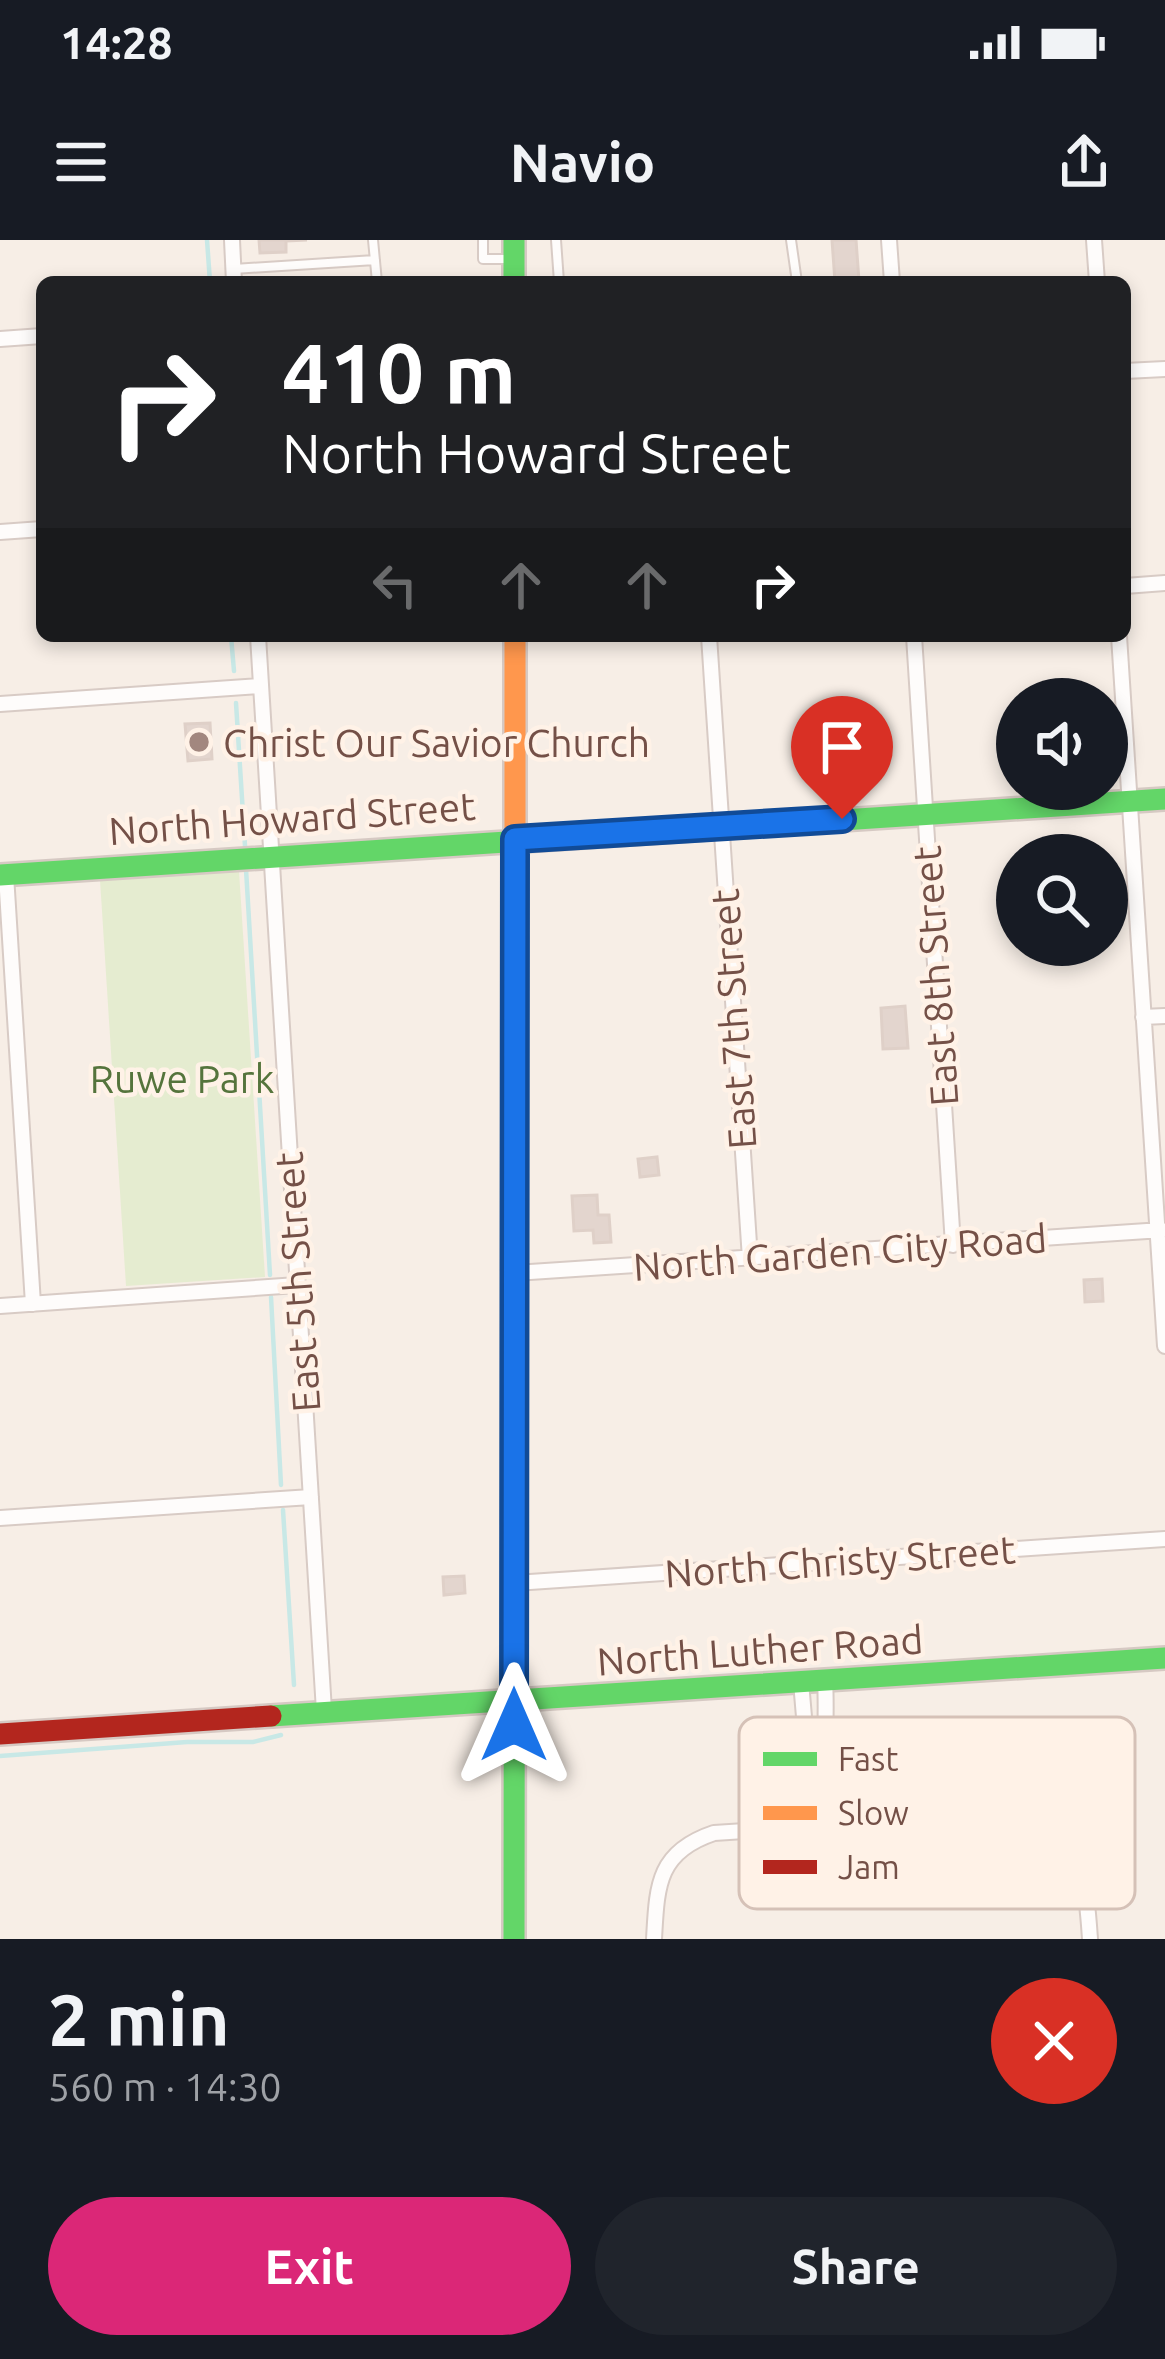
<!DOCTYPE html>
<html lang="en">
<head>
<meta charset="utf-8">
<style>
  body { margin:0; font-family:Ubuntu,sans-serif; background:#20242c; color:#f1f3f6; height:100vh; display:flex; flex-direction:column; font-size:45px; white-space:nowrap }
  * { box-sizing:border-box; margin:0 }
  p { font-size:39px; color:#9ea1a6 }
  .icon { flex:none; width:66px; height:66px; fill:none; stroke:currentColor; stroke-width:2; stroke-linecap:round; stroke-linejoin:round }
  .map { position:relative; height:1699px; overflow:hidden }
  .sheet { display:flex; flex-direction:column; background:#171b24; flex:1 }
  .sheet>* { flex:none }
  .top-card { position:absolute; left:36px; top:36px; width:1095px; height:366px; border-radius:18px; box-shadow:0 6px 18px #0003; background:#202124; color:#fff; overflow:hidden }
  .controls { position:absolute; left:996px; top:438px; display:grid; gap:24px }
  .controls a { display:grid; place-items:center; width:132px; height:132px; border-radius:50%; background:#171b24; box-shadow:0 6px 18px #0003; font-size:60px }
  .pin { position:absolute; display:grid; place-items:center; width:102px; height:102px; color:#fff; margin:-123px -51px; border-radius:50% 50% 50% 0; rotate:-45deg; box-shadow:0 0 12px #0007 }
  .pin .icon { rotate:45deg }
  .me { position:absolute; width:132px; margin:-66px; rotate:0deg; stroke-linejoin:round; filter:drop-shadow(0 0 9px #0008) }
  .turn { display:flex; align-items:center; gap:42px; height:252px; padding:0 48px; font-size:54px }
  .turn .icon { width:156px; height:156px; stroke-width:2.5 }
  .turn b { display:block; font-size:84px; line-height:102px }
  .lanes { display:flex; align-items:center; height:114px; padding:0 48px; background:#0003; justify-content:center; gap:60px; direction:ltr }
  .lanes .off { opacity:.35 }
  .round { display:grid; place-items:center; flex:none; width:126px; height:126px; border-radius:63px; background:#20242c }
  .overview { display:flex; align-items:center; justify-content:space-between; height:204px; padding:0 48px }
  h1 { font-size:72px; font-weight:700; line-height:90px }
  .cta { display:flex; gap:24px; margin-top:auto; padding:24px 48px }
  .cta a { flex:1; height:138px; border-radius:72px; background:#db2777; color:#fff; font-size:48px; font-weight:700; line-height:138px; text-align:center }
  .cta a+a { background:#20242c; color:#f1f3f6 }
  .status { display:flex; justify-content:space-between; align-items:center; height:84px; padding:0 60px; background:#171b24; direction:ltr }
  .status svg { height:33px; fill:currentColor }
  header { display:flex; justify-content:space-between; align-items:center; height:156px; padding:0 48px; background:#171b24; font-size:54px; font-weight:700 }
  .map>svg:first-child { display:block }
  .green { fill:#e5ecd0 }
  .lines { fill:none; stroke-linecap:round; stroke-linejoin:round }
  .stream { stroke:#c8e8e6; stroke-width:4.5 }
  .building { fill:#e3d5ce; stroke:#dfd0c8; stroke-width:3 }
  .lane-casing { stroke:#d8cbc5; stroke-width:12 }
  .street-casing { stroke:#d8cbc5; stroke-width:18 }
  .fast-casing { stroke:#d6c9c3; stroke-width:26 }
  .slow-casing { stroke:#d6c9c3; stroke-width:26 }
  .jam-casing { stroke:#d6c9c3; stroke-width:26 }
  .lane { stroke:#fefcfb; stroke-width:8 }
  .street { stroke:#fefcfb; stroke-width:14 }
  .fast { stroke:#63d668; stroke-width:21 }
  .slow { stroke:#ff974d; stroke-width:21 }
  .jam { stroke:#b3261e; stroke-width:21 }
  .route-casing { stroke:#114b97; stroke-width:30 }
  .route { stroke:#1a73e8; stroke-width:21 }
  .poi-dot { fill:#a2877f; stroke:#fff2e7; stroke-width:4.5 }
  .labels { text-anchor:middle; dominant-baseline:central; stroke-width:9; stroke-linejoin:round; paint-order:stroke }
  .poi-label { font-size:39px; fill:#745047; stroke:#fff2e7; text-anchor:start }
  .street-label { font-size:39px; fill:#745047; stroke:#fff2e7 }
  .park-label { font-size:39px; fill:#55743c; stroke:#fff2e7 }
  .key { fill:#fff2e7; stroke:#d5c1b7; stroke-width:3 }
  .key-label { font-size:33px; fill:#745047 }
</style>
</head>
<body>
<div class="status"><b>14:28</b><svg viewBox="0 0 49 12"><path d="M0 12V9h3v3zM5 12V6h3v6zM10 12V3h3v9zM15 12V0h3v12zM26 1h20v11H26zM47 4h2v5h-2z"/></svg></div>
<header><svg class="icon" aria-label="menu" viewBox="0 0 24 24"><path d="M4 6h16M4 12h16M4 18h16"/></svg>Navio<svg class="icon" aria-label="share" viewBox="0 0 24 24"><path d="M12 15V3M7 8l5-5 5 5M5 13v7h14v-7"/></svg></header>
<div class="map">
<svg width="1165" height="1699" viewBox="0 0 1165 1699">
  <rect width="100%" height="100%" fill="#f7eee6"/>
  <path class="green" d="M239,631L265,1037L126,1046L100,640Z"/>
  <g class="lines">
    <path class="stream" d="M207,0L210,42
      M231,396L234,431
      M236,463L245,606
      M246,629L270,1035
      M271,1057L281,1245
      M283,1270L294,1445
      M0,1516L187,1502H253L281,1495"/>
  </g>
  <path class="building" d="M259,0H307L286,1V12L260,13Z
    M832,0H856L859,41L835,42Z
    M210,483L212,519L188,521L185,484Z
    M905,766L908,808L883,809L881,768Z
    M657,917L659,935L640,937L638,919Z
    M597,955L598,975H609L611,1002L594,1003L593,990L574,991L572,956Z
    M1102,1039L1103,1061L1085,1062L1084,1040Z
    M464,1336L465,1353L444,1355L443,1337Z"/>
  <g class="lines">
    <defs>
      <path id="lane" d="M373,0L377,42
        M483,0V19H513
        M556,0L559,42
        M791,0L797,42
        M234,29L375,20"/>
      <path id="street" d="M232,0L234,42
        M889,0L892,42
        M1094,0L1097,42
        M0,99L42,96
        M1125,131L1165,129
        M0,292L42,289
        M1125,346L1165,343
        M258,396L324,1471
        M709,396L750,1019
        M914,396L953,1005
        M1119,396L1165,1106
        M0,464L261,446
        M6,635L33,1064
        M1143,777L1165,776
        M515,1033L1162,990
        M0,1066L297,1045
        M0,1278L311,1257
        M515,1343L1165,1299
        M825,1441C828,1490 821,1535 825,1583
        M801,1442L806,1500L821,1542
        M654,1699C657,1646 657,1612 714,1593L1008,1574C1017,1575 1029,1575 1037,1578C1084,1596 1087,1657 1090,1699"/>
      <path id="fast" d="M514,0V42
        M0,635L1165,559
        M271,1476L1165,1418
        M514,1699L515,761"/>
      <path id="slow" d="M515,761V396"/>
      <path id="jam" d="M0,1494L271,1476"/>
    </defs>
    <use href="#lane" class="lane-casing"/>
    <use href="#street" class="street-casing"/>
    <use href="#fast" class="fast-casing"/>
    <use href="#slow" class="slow-casing"/>
    <use href="#jam" class="jam-casing"/>
    <use href="#lane" class="lane"/>
    <use href="#street" class="street"/>
    <use href="#fast" class="fast"/>
    <use href="#slow" class="slow"/>
    <use href="#jam" class="jam"/>
  </g>
  <g class="lines">
    <defs>
      <path id="route" d="M514,1485L515,599L842,579"/>
    </defs>
    <use href="#route" class="route-casing"/>
    <use href="#route" class="route"/>
  </g>
  <circle class="poi-dot" cx="199" cy="502" r="12"/>
  <g class="labels">
    <g class="poi-label">
      <text x="223" y="502">Christ Our Savior Church</text>
    </g>
    <g class="street-label">
      <text transform="translate(292 578) rotate(-4)">North Howard Street</text>
      <text transform="translate(935 736) rotate(-94)">East 8th Street</text>
      <text transform="translate(733 779) rotate(-94)">East 7th Street</text>
      <text transform="translate(840 1012) rotate(-4)">North Garden City Road</text>
      <text transform="translate(297 1042) rotate(-94)">East 5th Street</text>
      <text transform="translate(840 1321) rotate(-4)">North Christy Street</text>
      <text transform="translate(760 1410) rotate(-4)">North Luther Road</text>
    </g>
    <g class="park-label">
      <text x="182" y="838">Ruwe Park</text>
    </g>
  </g>
  <rect x="739" y="1477" width="396" height="192" rx="18" class="key"/>
  <rect x="763" y="1512" width="54" height="14" fill="#63d668"/>
  <rect x="763" y="1566" width="54" height="14" fill="#ff974d"/>
  <rect x="763" y="1620" width="54" height="14" fill="#b3261e"/>
  <g class="key-label">
    <text x="838" y="1531">Fast</text>
    <text x="838" y="1585">Slow</text>
    <text x="838" y="1639">Jam</text>
  </g>
</svg>
<div class="controls">
<a><svg class="icon" aria-label="sound" viewBox="0 0 24 24"><path d="M4 9h4l5-4v14l-5-4H4zM17 9q2 3 0 6"/></svg></a>
<a><svg class="icon" aria-label="search" viewBox="0 0 24 24"><circle cx="10" cy="10" r="6"/><path d="M15 15l6 6"/></svg></a>
</div>
<div class="pin" style="left:842px;top:579px;background:#d93025"><svg class="icon" aria-label="arrive" viewBox="0 0 24 24"><path d="M6 21V4h12l-3 4 3 4H6"/></svg></div>
<svg class="me" style="left:514px;top:1485px" viewBox="-20 -20 40 40"><path d="M0-17L14 15 0 8-14 15z" fill="#1a73e8" stroke="#fff" stroke-width="4"/></svg>
<div class="top-card">
<div class="turn"><svg class="icon" aria-label="right" viewBox="0 0 24 24"><path d="M7 20v-9h11M14 6l5 5-5 5"/></svg><div><b>410 m</b>North Howard Street</div></div>
<div class="lanes"><svg class="icon off" aria-label="left" viewBox="0 0 24 24"><path d="M17 20v-9H6M10 6l-5 5 5 5"/></svg><svg class="icon off" aria-label="ahead" viewBox="0 0 24 24"><path d="M12 20V5M6 11l6-6 6 6"/></svg><svg class="icon off" aria-label="ahead" viewBox="0 0 24 24"><path d="M12 20V5M6 11l6-6 6 6"/></svg><svg class="icon" aria-label="right" viewBox="0 0 24 24"><path d="M7 20v-9h11M14 6l5 5-5 5"/></svg></div>
</div>
</div>
<section class="sheet">
<div class="overview"><div><h1>2 min</h1><p>560 m · 14:30</p></div><a class="round" style="background:#d93025;color:#fff"><svg class="icon" aria-label="close" viewBox="0 0 24 24"><path d="M6 6l12 12M18 6L6 18"/></svg></a></div>
<div class="cta"><a>Exit</a><a>Share</a></div>
</section>
</body>
</html>
